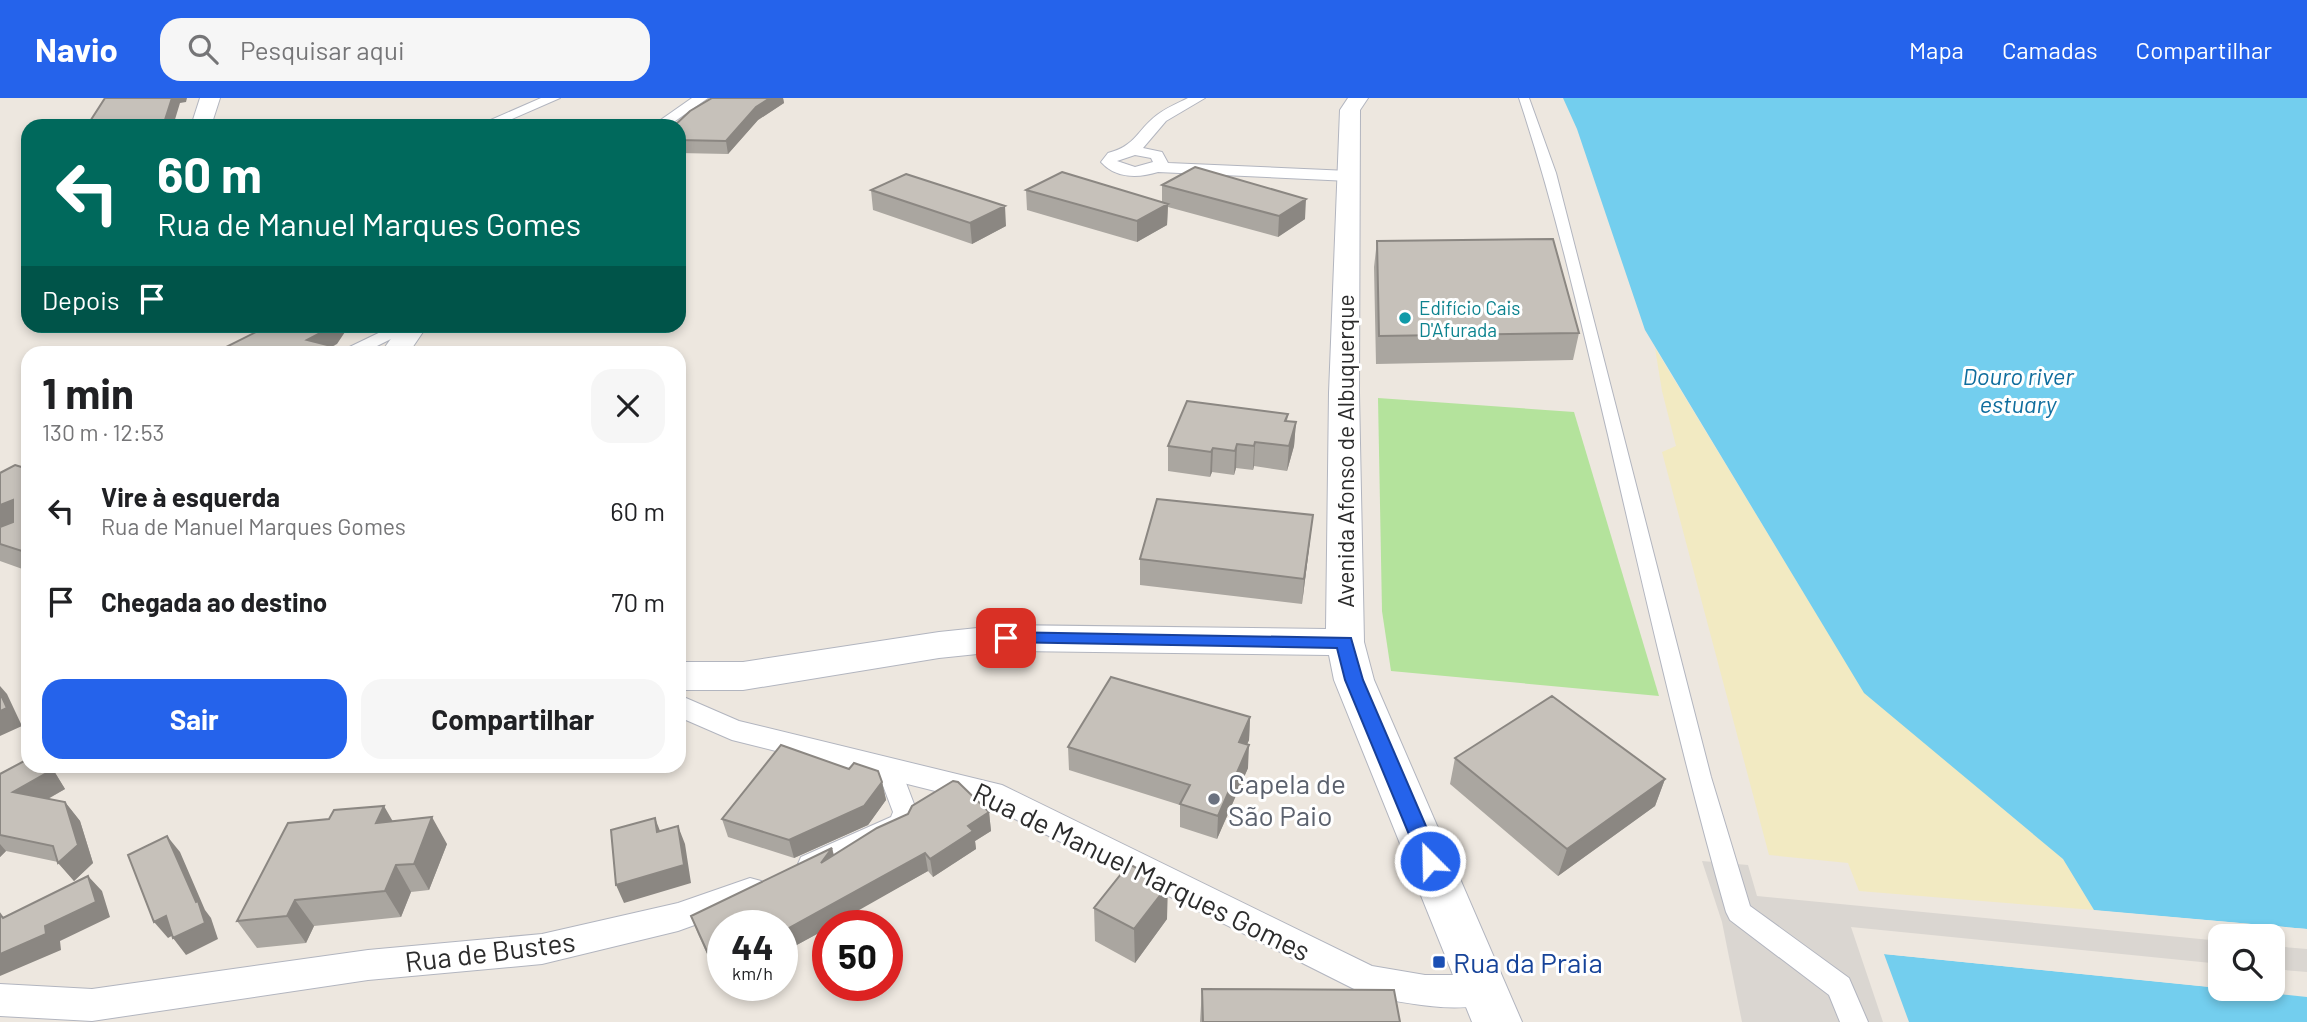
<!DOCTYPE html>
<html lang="pt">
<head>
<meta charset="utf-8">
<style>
  body { margin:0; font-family:Barlow,sans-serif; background:#f6f6f6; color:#202124; height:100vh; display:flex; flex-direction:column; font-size:26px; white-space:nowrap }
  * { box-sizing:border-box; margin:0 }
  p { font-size:23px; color:#757577 }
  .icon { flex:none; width:38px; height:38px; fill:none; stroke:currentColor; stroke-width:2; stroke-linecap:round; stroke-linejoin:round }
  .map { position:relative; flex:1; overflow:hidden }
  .drawer { position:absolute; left:21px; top:248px; width:665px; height:427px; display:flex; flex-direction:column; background:#fff; border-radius:21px; box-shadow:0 4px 10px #0003 }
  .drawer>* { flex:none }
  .banner { position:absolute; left:21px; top:21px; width:665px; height:214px; border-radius:21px; box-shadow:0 4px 10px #0003; background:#00695c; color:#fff; overflow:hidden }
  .buttons { position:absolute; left:2208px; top:826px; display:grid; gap:14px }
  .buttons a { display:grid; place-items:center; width:77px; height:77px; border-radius:14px; background:#fff; box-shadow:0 4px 10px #0003; font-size:35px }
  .speed { position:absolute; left:707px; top:812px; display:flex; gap:14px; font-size:35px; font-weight:700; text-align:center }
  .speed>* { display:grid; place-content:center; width:91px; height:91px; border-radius:50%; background:#fff; box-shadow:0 4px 10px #0003; line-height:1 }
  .speed small { font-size:18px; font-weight:400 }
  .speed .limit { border:10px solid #d22; background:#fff; color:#111 }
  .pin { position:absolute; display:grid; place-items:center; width:60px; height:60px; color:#fff; margin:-30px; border-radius:14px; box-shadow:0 4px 10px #0006 }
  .me { position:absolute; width:77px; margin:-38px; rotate:337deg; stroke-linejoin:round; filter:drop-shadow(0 0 5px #0008) }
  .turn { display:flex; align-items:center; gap:24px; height:147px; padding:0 21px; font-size:32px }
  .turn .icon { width:91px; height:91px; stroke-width:2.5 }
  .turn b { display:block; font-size:49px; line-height:60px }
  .then { display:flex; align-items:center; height:66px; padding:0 21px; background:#0003; gap:14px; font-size:26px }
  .round { display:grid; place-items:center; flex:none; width:74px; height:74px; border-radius:21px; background:#f6f6f6 }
  .head { display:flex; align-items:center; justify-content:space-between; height:119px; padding:0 21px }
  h1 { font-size:42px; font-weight:700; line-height:52px }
  .cta { display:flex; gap:14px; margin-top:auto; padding:14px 21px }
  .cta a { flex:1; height:80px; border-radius:21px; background:#2563eb; color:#fff; font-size:28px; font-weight:700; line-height:80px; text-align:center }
  .cta a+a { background:#f6f6f6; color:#202124 }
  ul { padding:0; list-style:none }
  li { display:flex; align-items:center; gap:21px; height:91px; padding:0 21px }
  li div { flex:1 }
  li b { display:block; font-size:26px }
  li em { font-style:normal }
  header { display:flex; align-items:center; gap:42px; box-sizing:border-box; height:98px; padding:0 35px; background:#2563eb; color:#fff }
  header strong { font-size:33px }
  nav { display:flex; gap:38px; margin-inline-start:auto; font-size:24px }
  .search { width:490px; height:63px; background:#f6f6f6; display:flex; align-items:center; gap:18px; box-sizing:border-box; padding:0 24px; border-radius:21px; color:#757577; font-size:26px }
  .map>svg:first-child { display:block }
  .green { fill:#b4e39c }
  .sand { fill:#f2eac2 }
  .plaza { fill:#dad6d1 }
  .water { fill:#73ceee }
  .pier { fill:#ede7df }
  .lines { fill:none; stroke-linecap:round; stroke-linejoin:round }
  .pedestrian-casing { stroke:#b2b5bf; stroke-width:2 }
  .minor-casing { stroke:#b2b5bf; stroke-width:2 }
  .secondary-casing { stroke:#b2b5bf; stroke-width:2 }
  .pedestrian { fill:#fff; fill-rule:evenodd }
  .minor { fill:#fff; fill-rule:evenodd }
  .secondary { fill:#fff; fill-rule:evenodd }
  .wall { fill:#aaa6a0 }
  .shaded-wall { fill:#8b8782 }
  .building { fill:#c6c1ba; stroke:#8b8782; stroke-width:2 }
  .route { fill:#2563eb; stroke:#184099; stroke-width:2 }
  .culture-dot { fill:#0f9aa8; stroke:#fff; stroke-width:2.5 }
  .worship-dot { fill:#6b7280; stroke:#fff; stroke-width:2.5 }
  .transit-dot { fill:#1a4fb4; stroke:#fff; stroke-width:2.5 }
  .labels { text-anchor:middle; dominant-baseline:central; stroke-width:6; stroke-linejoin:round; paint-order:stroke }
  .far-culture-label { font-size:19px; fill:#0d838f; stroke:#fff; text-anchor:start }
  .street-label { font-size:23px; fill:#2c2c2c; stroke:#fff }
  .water-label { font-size:24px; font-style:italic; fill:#0f6d9d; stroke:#fff }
  .near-worship-label { font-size:28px; fill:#5b616d; stroke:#fff; text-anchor:start }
  .near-street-label { font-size:28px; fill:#2c2c2c; stroke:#fff }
  .near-transit-label { font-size:28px; fill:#164399; stroke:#fff; text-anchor:start }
</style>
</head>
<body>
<header>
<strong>Navio</strong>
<div class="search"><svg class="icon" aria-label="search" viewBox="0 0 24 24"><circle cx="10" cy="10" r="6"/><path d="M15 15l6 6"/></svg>Pesquisar aqui</div>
<nav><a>Mapa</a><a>Camadas</a><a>Compartilhar</a></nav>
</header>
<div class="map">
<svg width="2307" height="924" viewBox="0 0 2307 924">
  <rect width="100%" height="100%" fill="#ede7df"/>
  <path class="green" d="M1378,300L1574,314L1659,598L1391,573L1382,513Z"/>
  <path class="sand" d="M1655,250L1864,594L2063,761L2094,812L1859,793L1848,765L1769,757L1662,354L1676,348L1662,293Z"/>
  <path class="plaza" d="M1702,763L1748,767L1757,798L2221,843V866L1851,829L1883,924H1742L1722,824Z
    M2273,848L2307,851V874L2273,871Z"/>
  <path class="water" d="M1563,0H2307V831L2094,812L2063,761L1864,595L1645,232L1577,31Z
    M1884,856L2307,899V924H1909Z"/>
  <path class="pier" d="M2090,812L2307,831V834L2094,816Z
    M1882,853L2221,887V890L1884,856Z"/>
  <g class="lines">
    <defs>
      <path id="pedestrian" d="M1519,0H1529L1556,75L1711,679L1750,808L1849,880L1868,924H1840L1829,897L1730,822L1726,814C1681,656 1645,497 1608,337C1581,224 1556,111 1519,0Z
        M888,660L896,663L900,669L917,714L910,732L819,773L810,776L801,773L798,766L801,759L891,719L893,714L876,669L880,663Z"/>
      <path id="minor" d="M541,0H560L496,28H477Z
        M692,0H708L668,28H652Z
        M1188,0H1205L1166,23L1143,50L1162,54L1168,65L1349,73L1357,78L1349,83L1158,74C1139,80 1116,81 1101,64L1108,55C1136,48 1137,32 1157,17C1166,10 1178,5 1188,0ZM1135,57L1151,60L1153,64L1135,69L1117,63Z
        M393,228H417L361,256H335Z
        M679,597L739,623L1002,687L1372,868L1425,877H1485L1497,881L1502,892L1497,903C1458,917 1408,905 1368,898L983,705L732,642L679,619Z
        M750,780L761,783L766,793L761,803L678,833L542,866L368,882L92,923L0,918V886L92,891L368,852L542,836L678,805Z"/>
      <path id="secondary" d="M200,0H220L211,28H191Z
        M1348,0H1368L1360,12L1359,295L1364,544L1374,582L1522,924H1472L1334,582L1329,557L1006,553L939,560L743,592H679V564H743L939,534L1006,527L1326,531L1329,295L1340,12Z
        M400,228H427L408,256H380Z"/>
    </defs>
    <use href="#pedestrian" class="pedestrian-casing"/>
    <use href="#minor" class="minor-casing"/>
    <use href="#secondary" class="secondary-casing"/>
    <use href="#pedestrian" class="pedestrian"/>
    <use href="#minor" class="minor"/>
    <use href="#secondary" class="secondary"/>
  </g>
  <path class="wall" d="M712,0H783L784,5L758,22L728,56L679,55V28Z
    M1162,87L1305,121L1278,139L1168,109L1167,127L1137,144L1027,112L1026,92L1162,104Z
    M871,92L1006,128L972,146L873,112Z
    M1377,143L1579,235L1573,262L1376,266L1374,169Z
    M1288,316L1287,323L1296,324L1294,348L1287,373L1254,368L1253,372L1236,370L1234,377L1212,374L1210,379L1168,373V348Z
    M28,371V473L0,463V375Z
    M1310,442L1302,506L1140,487V461Z
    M1250,619L1249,642L1247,646L1248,670L1217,741L1180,729V707L1069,672L1068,649Z
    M1455,660L1665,681L1655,708L1558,778L1450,686Z
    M54,673L65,691L48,701L65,704L80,723L93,765L74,783L58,764L6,753L0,759V676Z
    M882,684L886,702L868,727L794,760L728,739L722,721Z
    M989,714L991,733L975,743L976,751L933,779L928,773L828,828V830L782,855V828L722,889L698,836L691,818L832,750L834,757Z
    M393,723L447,746L429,792L411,794L401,819L314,828L306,845L257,850L237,823Z
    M1094,810L1167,821L1135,865L1095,843Z
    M1202,891L1400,924H1200Z"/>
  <path class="shaded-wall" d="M172,0H187L186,4L180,5L173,28H164V25Z
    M770,0H783L784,5L758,22L728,56L726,43L756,9Z
    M1306,101L1305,121L1278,139L1279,118Z
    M1168,106L1167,127L1137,144V123Z
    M1005,108L1006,128L972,146L970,125Z
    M331,228H349L337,246L318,256L307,242Z
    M1296,324L1294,348L1287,373L1289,348Z
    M1255,344L1254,368L1253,372L1254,348Z
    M1237,346L1236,370L1234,377L1235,353Z
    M1213,350L1212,374L1210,379L1211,354Z
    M13,402L28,424L0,436V407Z
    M1313,417L1310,442L1302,506L1304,481Z
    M0,588L7,596L22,628L0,638Z
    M1250,619L1249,642L1238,667L1239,644Z
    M1249,647L1248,670L1217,741L1218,718Z
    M48,668H51L54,673L65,691L28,712L13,694Z
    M1665,681L1655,708L1558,778L1567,751Z
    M882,684L886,702L868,727L794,760L789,742Z
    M65,704L80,723L93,765L74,783L58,765Z
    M384,708L399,734L376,725Z
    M989,714L991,733L975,743L976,751L933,779L930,761L968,728Z
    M432,719L447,746L429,792L414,766Z
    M655,720L662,738L657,734Z
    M678,728L685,746L691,785L624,805L616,787Z
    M167,738L180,754L205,812L211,820L218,841L186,857L173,840L196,804Z
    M0,746L6,753L0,759Z
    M832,750L836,769L821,765Z
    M925,755L928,773L831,828H828V830L782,855V834Z
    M396,767L411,794L401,819L385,793Z
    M88,778L102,793L110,819L60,843L61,852L0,878V856L45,828Z
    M1168,787L1167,821L1135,865L1134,831Z
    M295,802L314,828L306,845L287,818Z
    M166,818L179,834L168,840L154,824Z
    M723,867V887H725L722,889L715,871Z"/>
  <path class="building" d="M105,0H172L164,25V28H87Z
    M712,0H770L756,9L726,43L679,42V28H674L690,13Z
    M1195,69L1306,101L1279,118L1162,87Z
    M1062,74L1168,106L1137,123L1026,92Z
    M906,76L1005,108L970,125L871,92Z
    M1553,141L1579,235L1379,238L1377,143Z
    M268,228L278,229L279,228H331L330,230L307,242L359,255L228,256L218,253Z
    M1187,303L1288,316L1285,323L1296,324L1289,348L1255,344L1254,348L1237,346L1235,353L1213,350L1211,354L1168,348Z
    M15,367L28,371V455L0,446V429L13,424V402L0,407V375Z
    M1157,401L1313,417L1304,481L1140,461Z
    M1111,579L1250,619L1239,644L1249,647L1218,718L1180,706L1190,687L1068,649Z
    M0,595L7,610L0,613Z
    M1552,598L1665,681L1567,751L1455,660Z
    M781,647L849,671L854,665L878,673L882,684L864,708L789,742L722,721Z
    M28,661V668H48L50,673L13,694L65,704L78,747L58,765L53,748L0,737V676Z
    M953,683L958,684L989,714L968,728L973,733L930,761L925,755L782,834V828H723V867L715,871L691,818L832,750L821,765L877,730L908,716L912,708Z
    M384,708L376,725L432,719L414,766L396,767L385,793L295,802L287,818L237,823L288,725L329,721L334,712Z
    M655,720L657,734L678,728L684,767L616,787L611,732Z
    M167,738L196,804L198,803L205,825L173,840L166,818L154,824L128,757Z
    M1129,766L1168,787L1134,831L1094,810Z
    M88,778L96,804L45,828L46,836L0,856V816L3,820Z
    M1202,891L1394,892L1400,924H1203Z"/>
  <path class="route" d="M1006,534L1351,540L1363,582L1441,763L1438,769L1430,771L1423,769L1420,763L1345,582L1337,550L1000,544L998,540Z"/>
  <circle class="culture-dot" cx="1405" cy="220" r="7"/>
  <circle class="worship-dot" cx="1214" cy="701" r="7"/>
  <rect class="transit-dot" x="1432" y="857" width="14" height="14" rx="3.5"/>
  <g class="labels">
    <g class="far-culture-label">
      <text x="1419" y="209">Edifício Cais<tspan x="1419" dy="22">D'Afurada</tspan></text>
    </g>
    <g class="street-label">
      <text transform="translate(1345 353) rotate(-90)">Avenida Afonso de Albuquerque</text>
    </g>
    <g class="water-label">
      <text x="2018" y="277">Douro river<tspan x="2018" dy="28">estuary</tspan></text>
    </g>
    <g class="near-worship-label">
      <text x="1228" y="685">Capela de<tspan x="1228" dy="32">São Paio</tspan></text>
    </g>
    <g class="near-street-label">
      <text transform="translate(1142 773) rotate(26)">Rua de Manuel Marques Gomes</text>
      <text transform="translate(490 853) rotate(-7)">Rua de Bustes</text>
    </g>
    <g class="near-transit-label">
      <text x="1453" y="864">Rua da Praia</text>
    </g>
  </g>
</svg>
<div class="buttons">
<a><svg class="icon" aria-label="search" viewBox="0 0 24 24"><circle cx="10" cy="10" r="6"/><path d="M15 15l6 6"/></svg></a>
</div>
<div class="speed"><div>44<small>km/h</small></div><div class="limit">50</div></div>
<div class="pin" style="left:1006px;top:540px;background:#d93025"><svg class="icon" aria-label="arrive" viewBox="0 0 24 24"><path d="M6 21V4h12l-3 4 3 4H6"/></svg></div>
<svg class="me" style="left:1430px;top:763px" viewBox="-20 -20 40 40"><circle r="17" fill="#2563eb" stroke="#fff" stroke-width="3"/><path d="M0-11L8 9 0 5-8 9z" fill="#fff"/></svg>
<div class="banner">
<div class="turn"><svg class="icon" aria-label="left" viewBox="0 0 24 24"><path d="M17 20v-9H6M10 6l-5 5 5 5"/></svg><div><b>60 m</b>Rua de Manuel Marques Gomes</div></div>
<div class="then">Depois<svg class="icon" aria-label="arrive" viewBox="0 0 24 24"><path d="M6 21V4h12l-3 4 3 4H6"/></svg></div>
</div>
<section class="drawer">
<div class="head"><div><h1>1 min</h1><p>130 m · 12:53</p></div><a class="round"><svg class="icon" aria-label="close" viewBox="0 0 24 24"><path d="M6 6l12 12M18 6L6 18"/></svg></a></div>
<ul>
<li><svg class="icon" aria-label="left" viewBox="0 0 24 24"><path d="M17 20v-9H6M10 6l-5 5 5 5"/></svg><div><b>Vire à esquerda</b><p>Rua de Manuel Marques Gomes</p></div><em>60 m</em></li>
<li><svg class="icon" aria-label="arrive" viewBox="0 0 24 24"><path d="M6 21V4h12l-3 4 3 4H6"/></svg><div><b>Chegada ao destino</b></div><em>70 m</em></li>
</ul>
<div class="cta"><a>Sair</a><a>Compartilhar</a></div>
</section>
</div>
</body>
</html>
